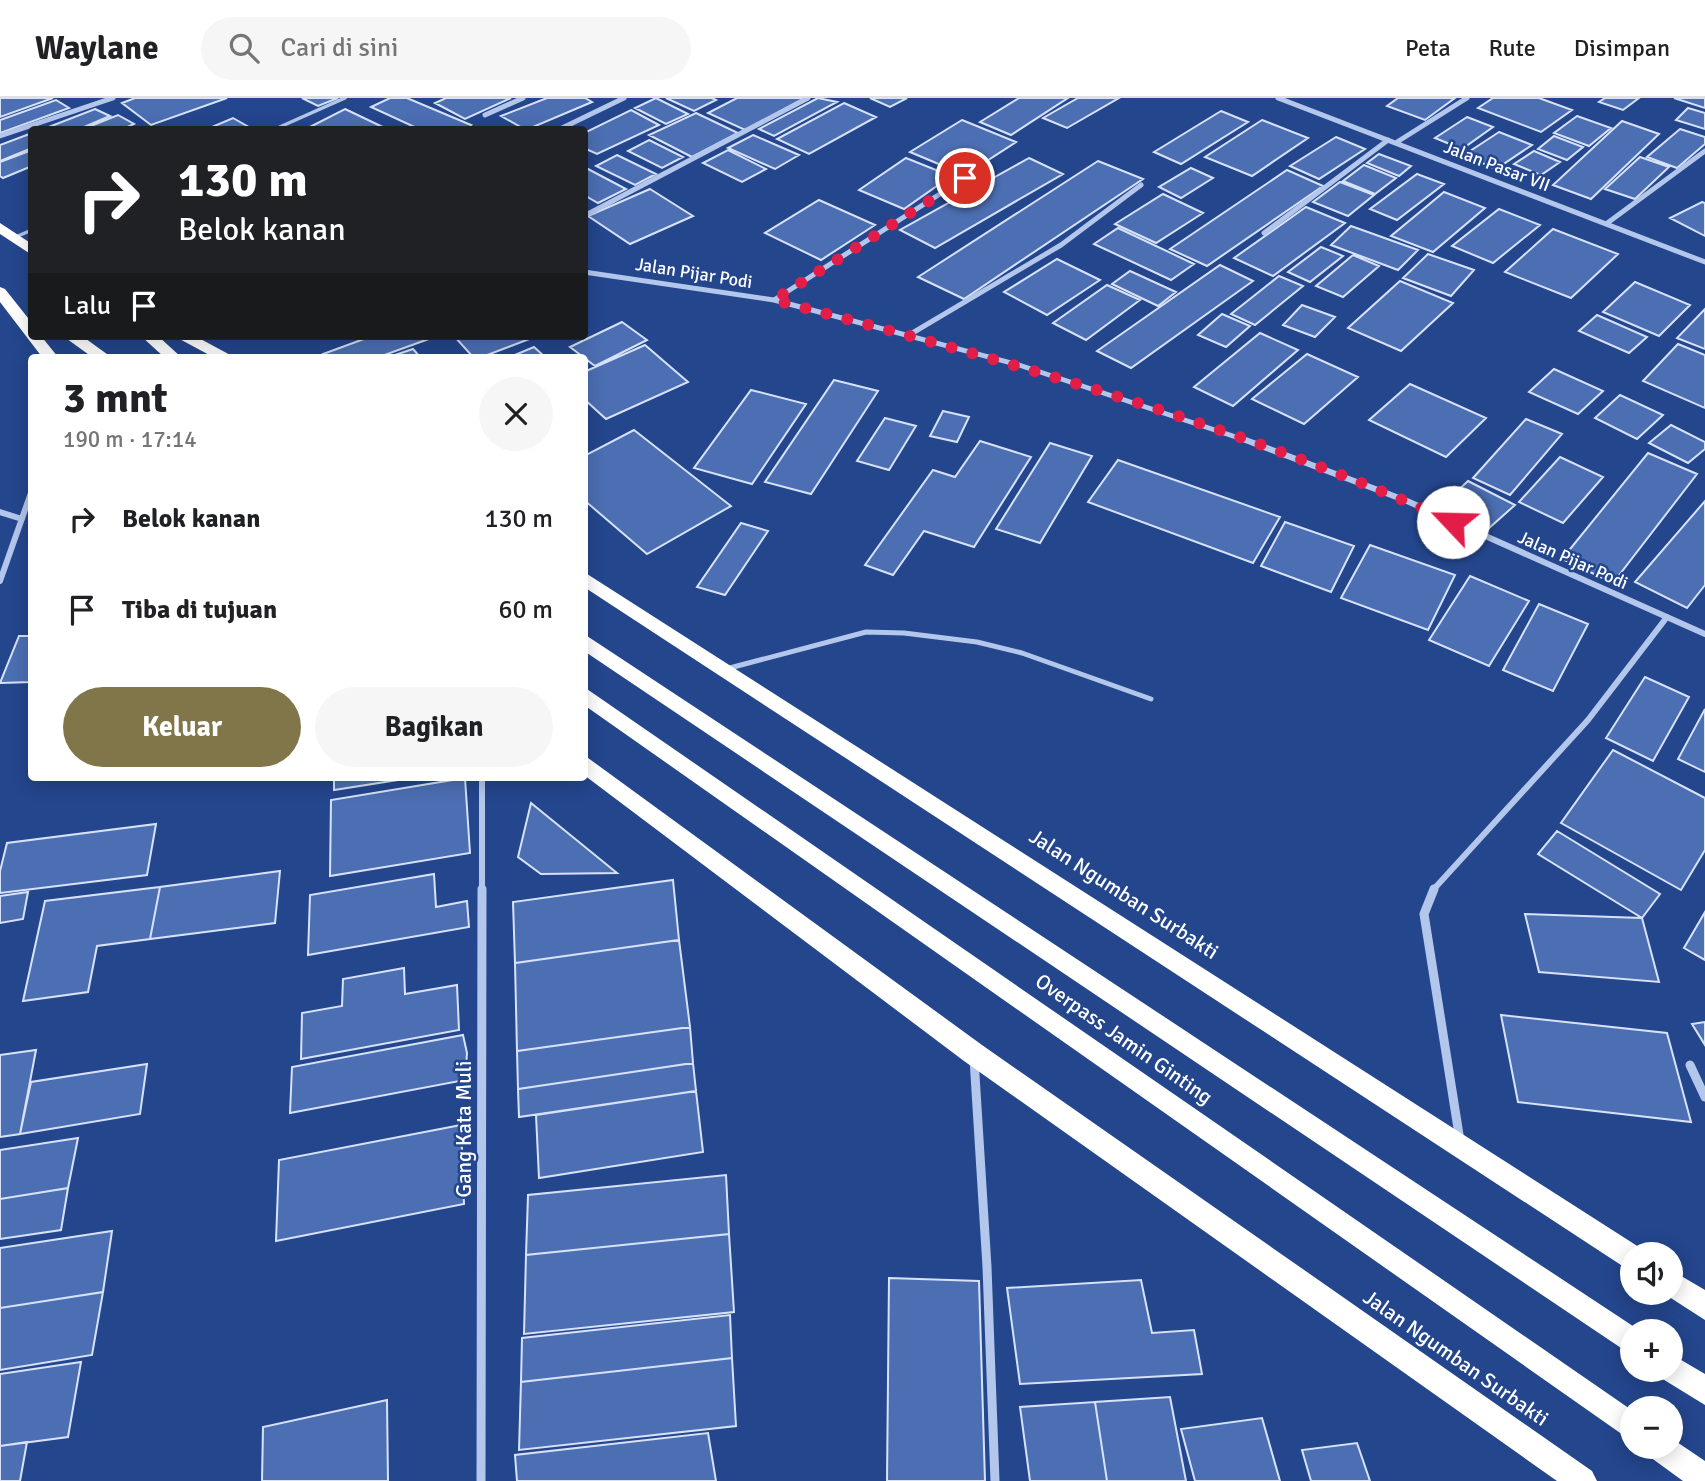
<!DOCTYPE html>
<html lang="id">
<head>
<meta charset="utf-8">
<style>
  body { margin:0; font-family:Signika,sans-serif; background:#f6f6f6; color:#202124; height:100vh; display:flex; flex-direction:column; font-size:26px; white-space:nowrap }
  * { box-sizing:border-box; margin:0 }
  p { font-size:23px; color:#757577 }
  .icon { flex:none; width:38px; height:38px; fill:none; stroke:currentColor; stroke-width:2; stroke-linecap:round; stroke-linejoin:round }
  .map { position:relative; flex:1; overflow:hidden }
  .panel { position:absolute; left:28px; top:256px; width:560px; height:427px; display:flex; flex-direction:column; background:#fff; border-radius:7px; box-shadow:0 4px 18px #0003 }
  .panel>* { flex:none }
  .guide { position:absolute; left:28px; top:28px; width:560px; height:214px; border-radius:7px; box-shadow:0 4px 18px #0003; background:#202124; color:#fff; overflow:hidden }
  .buttons { position:absolute; left:1620px; top:1144px; display:grid; gap:14px }
  .buttons a { display:grid; place-items:center; width:63px; height:63px; border-radius:50%; background:#fff; box-shadow:0 4px 18px #0003; font-size:35px }
  .pin { position:absolute; display:grid; place-items:center; width:60px; height:60px; color:#fff; margin:-30px; border:4px solid #fff; border-radius:50%; box-shadow:0 2px 7px #0007 }
  .me { position:absolute; width:77px; margin:-38px; rotate:294deg; stroke-linejoin:round; filter:drop-shadow(0 0 5px #0008) }
  .turn { display:flex; align-items:center; gap:24px; height:147px; padding:0 35px; font-size:32px }
  .turn .icon { width:91px; height:91px; stroke-width:2.5 }
  .turn b { display:block; font-size:49px; line-height:60px }
  .then { display:flex; align-items:center; height:66px; padding:0 35px; background:#0003; gap:14px; font-size:26px }
  .round { display:grid; place-items:center; flex:none; width:74px; height:74px; border-radius:37px; background:#f6f6f6 }
  .headline { display:flex; align-items:center; justify-content:space-between; height:119px; padding:0 35px }
  h1 { font-size:42px; font-weight:700; line-height:52px }
  .cta { display:flex; gap:14px; margin-top:auto; padding:14px 35px }
  .cta a { flex:1; height:80px; border-radius:42px; background:#807649; color:#fff; font-size:28px; font-weight:700; line-height:80px; text-align:center }
  .cta a+a { background:#f6f6f6; color:#202124 }
  ul { padding:0; list-style:none }
  li { display:flex; align-items:center; gap:21px; height:91px; padding:0 35px }
  li div { flex:1 }
  li b { display:block; font-size:26px }
  li em { font-style:normal }
  header { display:flex; align-items:center; gap:42px; box-sizing:border-box; height:98px; padding:0 35px; background:#fff; border-bottom:2px solid #e0e0e0 }
  header strong { font-size:33px }
  nav { display:flex; gap:38px; margin-inline-start:auto; font-size:24px }
  .search { width:490px; height:63px; background:#f6f6f6; display:flex; align-items:center; gap:18px; box-sizing:border-box; padding:0 24px; border-radius:38px; color:#757577; font-size:26px }
  .map>svg:first-child { display:block }
  .building { fill:#4c6fb3; stroke:#d7e2f8; stroke-width:2 }
  .lines { fill:none; stroke-linecap:round; stroke-linejoin:round }
  .lane-far1 { stroke:#b3c6eb; stroke-width:3.5 }
  .lane { stroke:#b3c6eb; stroke-width:5 }
  .street-far2 { stroke:#b3c6eb; stroke-width:5 }
  .street-far1 { stroke:#b3c6eb; stroke-width:6 }
  .street { stroke:#b3c6eb; stroke-width:9 }
  .highway { fill:#fff; fill-rule:evenodd }
  .route { stroke:#e11d48; stroke-width:12; stroke-dasharray:0 21.6 }
  .labels { text-anchor:middle; dominant-baseline:central; stroke-width:5; stroke-linejoin:round; paint-order:stroke }
  .far-street-label { font-size:18px; fill:#fff; stroke:#24468d }
  .street-label { font-size:21px; fill:#fff; stroke:#24468d }
</style>
</head>
<body>
<header>
<strong>Waylane</strong>
<div class="search"><svg class="icon" aria-label="search" viewBox="0 0 24 24"><circle cx="10" cy="10" r="6"/><path d="M15 15l6 6"/></svg>Cari di sini</div>
<nav><a>Peta</a><a>Rute</a><a>Disimpan</a></nav>
</header>
<div class="map">
<svg width="1705" height="1383" viewBox="0 0 1705 1383">
  <rect width="100%" height="100%" fill="#24468d"/>
  <path class="building" d="M0,0H53L0,19Z
    M135,0H227L151,27L122,5Z
    M302,0H338L318,8Z
    M390,0H407L471,27L463,32H421L371,9Z
    M446,0H511L465,21L435,5Z
    M547,0H585L592,4L526,32L501,18Z
    M656,0L688,16L666,26L635,10Z
    M666,0H712L716,2L694,13Z
    M737,0H805L745,32L708,15Z
    M818,0L837,4L774,38L759,31Z
    M870,0H907L890,9Z
    M1019,0H1068L1011,37L980,24Z
    M1078,0H1119L1067,30L1043,20Z
    M1398,0H1455L1425,22L1387,8Z
    M1493,0H1539L1572,12L1541,34L1478,10Z
    M1605,0H1639L1623,12L1599,4Z
    M1674,0H1705V10Z
    M56,2L69,10L0,35V22Z
    M844,5L876,19L809,56L777,41Z
    M1688,10L1705,15V31L1676,22Z
    M95,11L110,18L77,32H41Z
    M345,11L389,32H304Z
    M631,12L659,27L597,56L584,50V35Z
    M1221,13L1248,24L1181,66L1154,54Z
    M696,15L738,35L692,59L649,37Z
    M118,17L134,26L121,32H81Z
    M1577,18L1611,30L1589,48L1554,35Z
    M1467,19L1493,29L1462,51L1435,40Z
    M233,20L254,32H205Z
    M962,22L1016,44L965,77L910,54Z
    M1262,22L1308,40L1252,78L1205,59Z
    M1622,23L1659,36L1591,101L1553,87Z
    M1680,31L1705,39V46L1677,70L1647,59Z
    M1499,34L1532,47L1496,71L1464,57Z
    M32,35V50L0,63V47Z
    M753,37L799,57L775,71L728,50Z
    M1554,38L1583,49L1567,62L1538,51Z
    M1336,39L1365,51L1319,81L1290,68Z
    M649,42L683,59L662,70L628,53Z
    M32,52V68L3,80L0,78V64Z
    M728,52L766,71L742,84L703,65Z
    M1534,53L1560,64L1541,77L1514,66Z
    M1379,56L1411,68L1399,78L1367,65Z
    M617,57L656,76L635,87L596,68Z
    M1640,59L1669,69L1635,101L1605,91Z
    M906,60L951,78L904,111L859,92Z
    M1029,60L1063,76L935,150L900,132Z
    M1098,63L1143,81L964,201L918,179Z
    M1364,67L1396,80L1375,96L1343,83Z
    M1191,70L1213,80L1181,100L1159,89Z
    M588,71L626,91L598,105L584,97V73Z
    M1287,72L1323,88L1207,168L1170,151Z
    M1417,76L1444,86L1397,122L1370,111Z
    M1340,84L1374,97L1348,118L1313,104Z
    M650,91L693,118L630,146L588,118Z
    M1444,94L1485,110L1433,154L1391,138Z
    M1163,96L1203,115L1156,145L1115,126Z
    M819,102L875,127L821,162L765,135Z
    M1702,104L1705,105V138L1670,120Z
    M1306,109L1345,125L1273,178L1234,160Z
    M1499,111L1540,127L1493,165L1452,148Z
    M1351,128L1418,152L1398,172L1331,147Z
    M1118,130L1194,166L1171,182L1094,146Z
    M1553,131L1618,156L1571,200L1505,174Z
    M1321,149L1343,158L1310,184L1288,174Z
    M1428,156L1474,172L1451,198L1403,180Z
    M1353,157L1379,168L1343,199L1316,188Z
    M1057,161L1100,182L1047,217L1004,194Z
    M1220,167L1253,183L1131,270L1097,253Z
    M1130,173L1176,194L1158,208L1112,186Z
    M1279,178L1303,188L1255,227L1231,216Z
    M1400,183L1453,205L1401,253L1348,230Z
    M1635,184L1690,207L1659,238L1603,214Z
    M1107,187L1140,202L1086,242L1053,225Z
    M1302,207L1335,219L1315,239L1283,227Z
    M1705,211V251L1677,240Z
    M1222,216L1250,228L1226,249L1198,237Z
    M1597,217L1647,239L1629,255L1579,233Z
    M622,224L647,242L595,268L570,249Z
    M1260,235L1298,252L1233,308L1194,289Z
    M372,238H437L379,259H325L323,256Z
    M454,238H537L482,259H473Z
    M1678,246L1705,257V310L1643,283Z
    M645,247L688,284L606,321L584,301V274Z
    M534,249L545,259H510Z
    M413,251L420,259H389Z
    M1307,256L1358,279L1304,326L1252,301Z
    M1554,271L1603,293L1578,316L1529,294Z
    M834,282L878,293L811,396L765,384Z
    M1410,286L1486,320L1446,359L1369,322Z
    M751,292L806,306L752,386L694,370Z
    M1620,297L1663,317L1637,341L1595,320Z
    M943,313L969,319L957,344L930,338Z
    M885,320L916,328L889,372L857,363Z
    M1526,321L1562,336L1510,397L1473,380Z
    M1671,327L1705,344V351L1688,365L1649,345Z
    M634,332L731,408L647,456L584,402V358Z
    M980,343L1031,359L974,449L924,433L893,477L865,467L933,372L955,379Z
    M1050,345L1092,358L1040,445L996,431Z
    M1648,355L1697,376L1613,485L1562,461Z
    M1560,359L1603,379L1563,425L1519,404Z
    M1118,362L1280,419L1253,465L1088,404Z
    M1468,383L1515,407L1488,431L1442,407Z
    M1705,403V487L1687,510L1635,484Z
    M1285,424L1354,448L1331,494L1261,468Z
    M741,425L768,433L725,497L697,489Z
    M1370,447L1455,477L1428,532L1341,500Z
    M1470,478L1529,503L1489,568L1429,542Z
    M1539,506L1588,526L1553,593L1503,572Z
    M19,538H32V584L0,585Z
    M1645,579L1689,599L1653,663L1606,640Z
    M1705,611V674L1678,661Z
    M1613,652L1705,700V752L1681,792L1561,725Z
    M334,679H417L334,692Z
    M465,680L470,755L330,778L331,702Z
    M531,705L617,775L541,776L518,759Z
    M156,726L147,777L0,795V773L7,745Z
    M1557,733L1660,796L1642,820L1538,756Z
    M280,773L275,825L150,841L160,789Z
    M434,776L436,809L467,803L469,829L308,857L310,797Z
    M673,782L679,842L515,865L513,804Z
    M160,789L150,841L97,848L88,894L23,903L45,803Z
    M28,794L23,821L0,825V798Z
    M1705,814V862L1684,850Z
    M1525,816L1642,820L1659,884L1539,874Z
    M679,842L690,929L517,953L515,865Z
    M404,870L405,896L457,887L459,932L301,961L302,915L342,908L343,881Z
    M1501,917L1667,935L1691,1024L1518,1004Z
    M1705,924V947L1692,926Z
    M690,929L693,965L518,991L517,953Z
    M463,937L467,955L465,982L290,1015L292,969Z
    M36,952L20,1036L0,1039V957Z
    M693,965L696,993L519,1019L518,991Z
    M147,966L140,1016L20,1036L31,984Z
    M696,993L703,1054L539,1080L536,1017Z
    M461,1027L464,1106L276,1143L279,1062Z
    M78,1040L68,1090L0,1101V1052Z
    M726,1077L729,1136L526,1157L528,1097Z
    M68,1090L61,1132L0,1141V1101Z
    M112,1133L103,1194L0,1210V1150Z
    M729,1136L734,1214L524,1236L526,1157Z
    M889,1180L979,1183L985,1383H887Z
    M1141,1182L1152,1235L1194,1232L1202,1276L1020,1286L1007,1190Z
    M103,1194L92,1257L0,1272V1210Z
    M730,1217L732,1260L521,1284L522,1240Z
    M732,1260L736,1328L519,1352L521,1284Z
    M81,1264L68,1339L0,1348V1276Z
    M1170,1299L1186,1383H1107L1095,1304Z
    M387,1302L388,1383H262L263,1329Z
    M1095,1304L1107,1383H1030L1020,1309Z
    M1262,1320L1280,1383H1195L1181,1331Z
    M708,1335L716,1383H517L515,1357Z
    M27,1344L20,1383H0V1348Z
    M1357,1345L1370,1383H1311L1302,1352Z"/>
  <g class="lines">
    <path class="lane-far1" d="M273,32L345,0
      M13,140L32,132"/>
    <path class="lane" d="M726,571L866,534L904,535L977,544L1022,555L1151,601"/>
    <path class="street-far2" d="M1278,0L1705,164
      M485,17L523,0
      M558,32L624,0
      M0,38L113,0
      M1397,44L1467,0
      M584,118L808,0
      M1606,126L1705,53
      M1264,135L1388,42
      M584,174L774,202L1019,267L1248,343
      M774,202L965,80
      M909,237L1061,147L1141,87"/>
    <path class="street-far1" d="M1243,341L1407,403L1705,536
      M0,414L22,421
      M0,483L32,392
      M482,792V679
      M1433,792L1588,622L1667,519"/>
    <path class="street" d="M1434,791L1424,816L1460,1043
      M974,961L987,1169L995,1383
      M1690,967L1705,999
      M481,1383L482,791"/>
    <path class="highway" d="M0,125L32,146V157L0,136Z
      M0,189L5,191L32,225V238H41L58,259H42L0,204Z
      M63,238H82L111,259H92Z
      M141,238H158L181,259H164Z
      M174,238H195L234,259H213Z
      M584,474L1642,1151L1645,1157H1633V1173L1624,1169L584,489Z
      M584,536L1642,1234H1633V1258L584,553Z
      M584,589L1633,1313V1344L584,607Z
      M584,657L982,947L1592,1373L1597,1383H1557L964,963L584,677Z
      M1671,1172L1705,1192V1222L1663,1195H1671Z
      M1671,1256L1705,1276V1307L1661,1280L1658,1272H1671Z
      M1671,1340L1705,1363V1383H1683L1650,1359L1646,1349H1671Z"/>
  </g>
  <g class="lines">
    <path class="route" d="M965,80L774,202C1005,262 1235,326 1453,424"/>
  </g>
  <g class="labels">
    <g class="far-street-label">
      <text transform="translate(1497 68) rotate(21)">Jalan Pasar VII</text>
      <text transform="translate(694 175) rotate(9)">Jalan Pijar Podi</text>
      <text transform="translate(1573 462) rotate(24)">Jalan Pijar Podi</text>
    </g>
    <g class="street-label">
      <text transform="translate(1124 796) rotate(33)">Jalan Ngumban Surbakti</text>
      <text transform="translate(1124 941) rotate(35)">Overpass Jamin Ginting</text>
      <text transform="translate(464 1031) rotate(-90)">Gang Kata Muli</text>
      <text transform="translate(1456 1260) rotate(35)">Jalan Ngumban Surbakti</text>
    </g>
  </g>
</svg>
<div class="buttons">
<a><svg class="icon" aria-label="sound" viewBox="0 0 24 24"><path d="M4 9h4l5-4v14l-5-4H4zM17 9q2 3 0 6"/></svg></a>
<a>+</a>
<a>−</a>
</div>
<div class="pin" style="left:965px;top:80px;background:#d93025"><svg class="icon" aria-label="arrive" viewBox="0 0 24 24"><path d="M6 21V4h12l-3 4 3 4H6"/></svg></div>
<svg class="me" style="left:1453px;top:424px" viewBox="-20 -20 40 40"><circle r="19" fill="#fff"/><path d="M0-13L10 11 0 6-10 11z" fill="#e11d48"/></svg>
<div class="guide">
<div class="turn"><svg class="icon" aria-label="right" viewBox="0 0 24 24"><path d="M7 20v-9h11M14 6l5 5-5 5"/></svg><div><b>130 m</b>Belok kanan</div></div>
<div class="then">Lalu<svg class="icon" aria-label="arrive" viewBox="0 0 24 24"><path d="M6 21V4h12l-3 4 3 4H6"/></svg></div>
</div>
<section class="panel">
<div class="headline"><div><h1>3 mnt</h1><p>190 m · 17:14</p></div><a class="round"><svg class="icon" aria-label="close" viewBox="0 0 24 24"><path d="M6 6l12 12M18 6L6 18"/></svg></a></div>
<ul>
<li><svg class="icon" aria-label="right" viewBox="0 0 24 24"><path d="M7 20v-9h11M14 6l5 5-5 5"/></svg><div><b>Belok kanan</b></div><em>130 m</em></li>
<li><svg class="icon" aria-label="arrive" viewBox="0 0 24 24"><path d="M6 21V4h12l-3 4 3 4H6"/></svg><div><b>Tiba di tujuan</b></div><em>60 m</em></li>
</ul>
<div class="cta"><a>Keluar</a><a>Bagikan</a></div>
</section>
</div>
</body>
</html>
